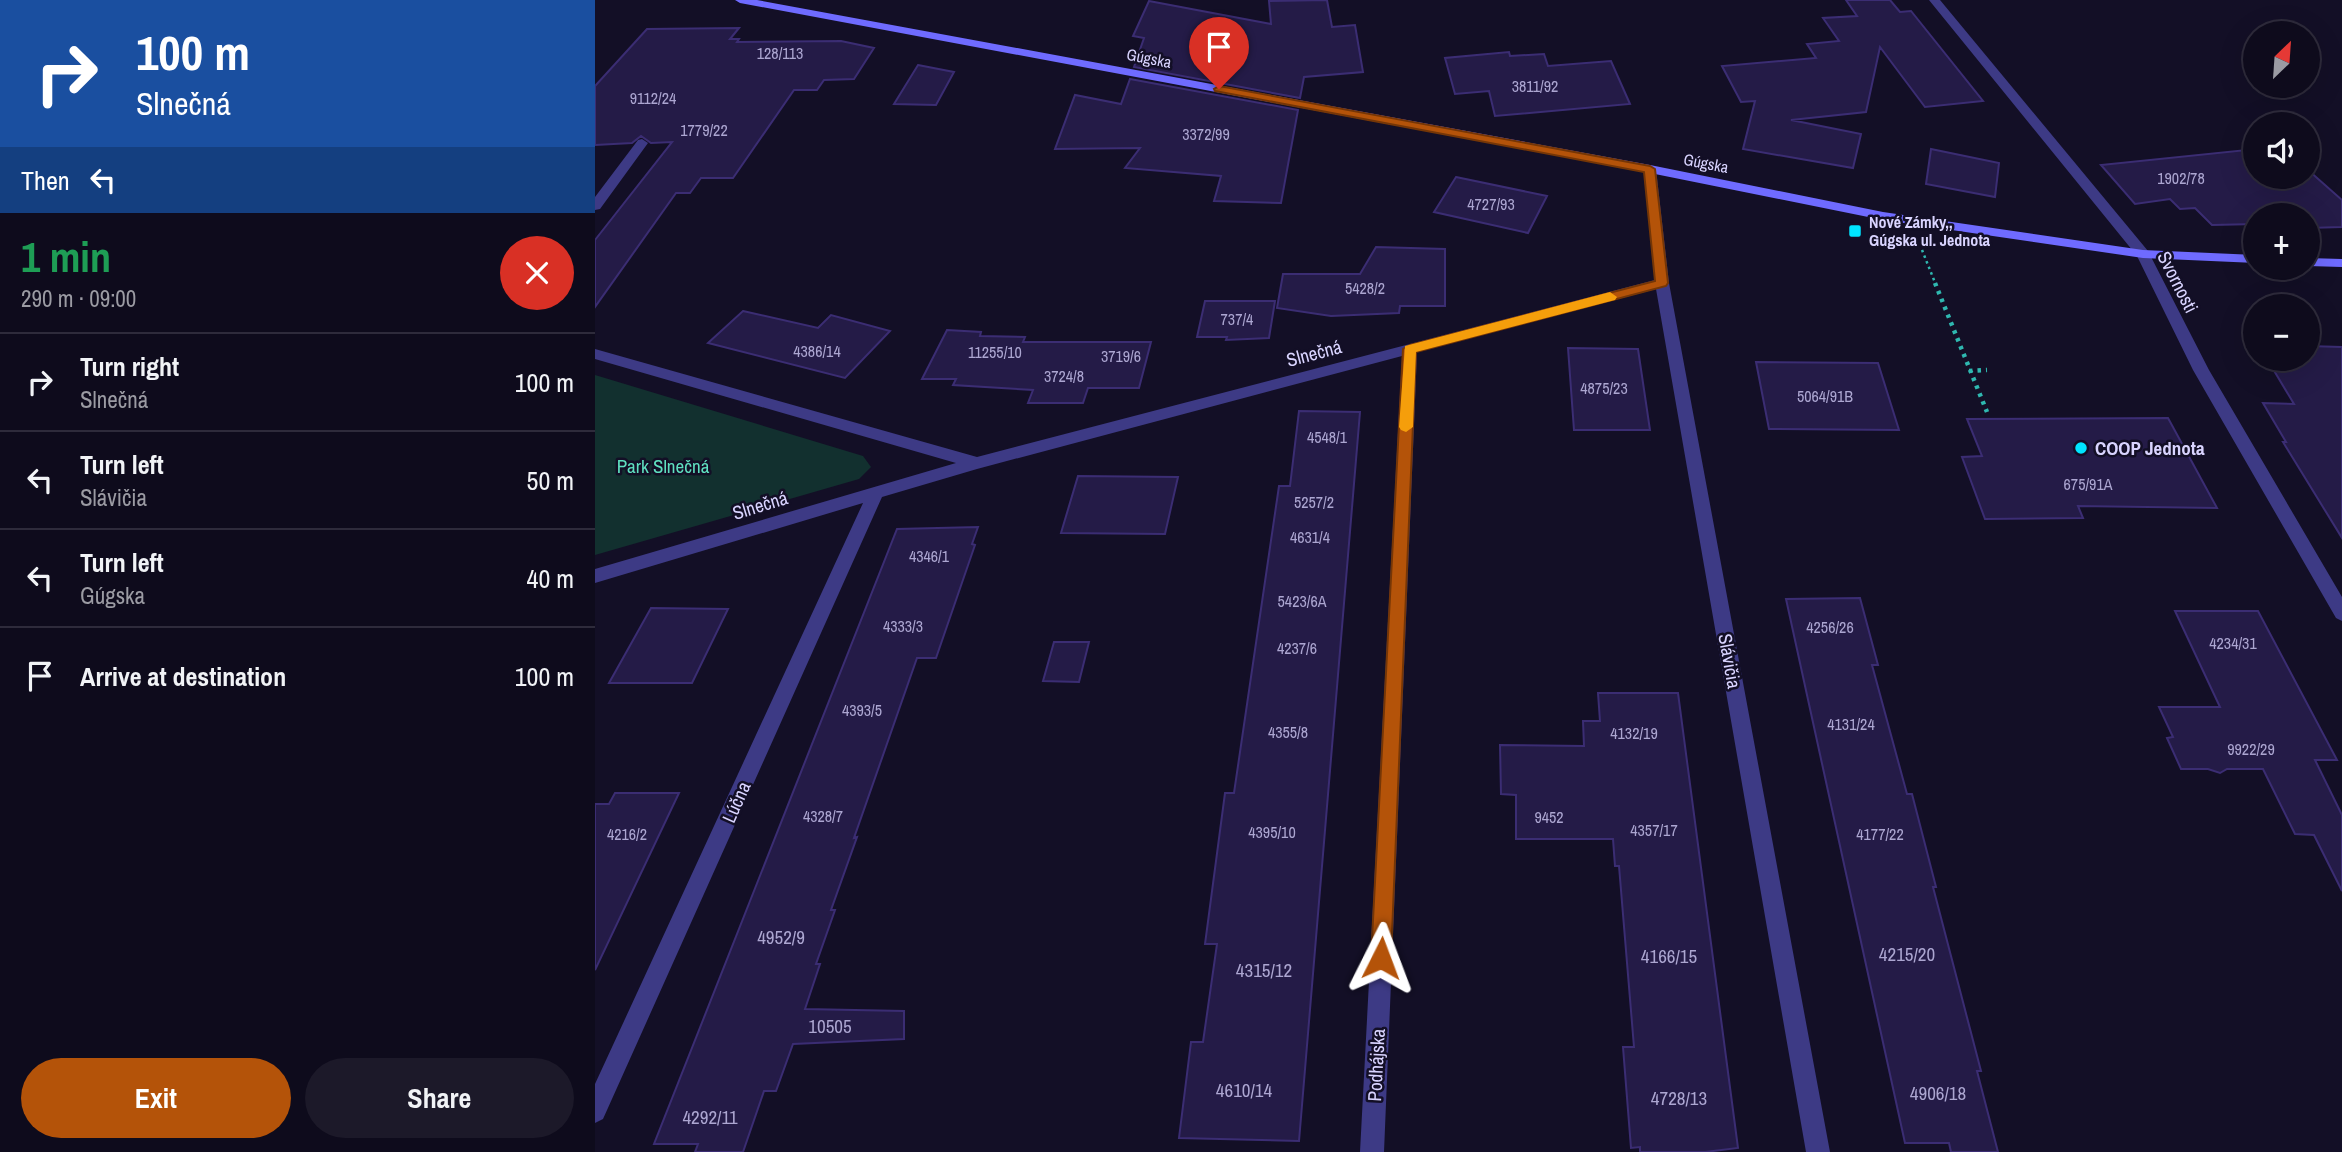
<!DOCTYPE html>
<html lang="en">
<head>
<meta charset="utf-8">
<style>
  body { margin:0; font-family:"Archivo Narrow",sans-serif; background:#1c1929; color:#f1f3f6; height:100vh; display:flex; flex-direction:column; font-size:26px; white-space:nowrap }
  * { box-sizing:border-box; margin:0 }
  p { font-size:23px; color:#9b9ba3 }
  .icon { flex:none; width:38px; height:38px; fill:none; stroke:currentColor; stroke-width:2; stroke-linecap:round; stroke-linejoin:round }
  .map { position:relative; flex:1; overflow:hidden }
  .sheet { display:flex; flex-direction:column; background:#0e0b1c; width:595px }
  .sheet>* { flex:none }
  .top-card { background:#1a4fa0; color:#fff; overflow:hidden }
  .needle { width:46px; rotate:25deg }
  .tools { position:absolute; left:1648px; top:21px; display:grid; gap:14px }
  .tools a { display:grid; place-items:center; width:77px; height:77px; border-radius:50%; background:#0e0b1c; box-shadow:0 7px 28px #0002,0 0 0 2px #2e2b3b; font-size:35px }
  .pin { position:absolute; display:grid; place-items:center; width:60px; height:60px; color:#fff; margin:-72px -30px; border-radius:50% 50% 50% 0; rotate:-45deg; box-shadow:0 0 7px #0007 }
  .pin .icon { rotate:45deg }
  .me { position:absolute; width:77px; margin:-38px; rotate:3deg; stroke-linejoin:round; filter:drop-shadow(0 0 5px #0008) }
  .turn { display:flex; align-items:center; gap:24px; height:147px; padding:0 21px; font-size:32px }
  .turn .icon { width:91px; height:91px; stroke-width:2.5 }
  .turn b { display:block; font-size:49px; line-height:60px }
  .then { display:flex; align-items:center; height:66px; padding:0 21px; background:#0003; gap:14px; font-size:26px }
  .round { display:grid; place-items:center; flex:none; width:74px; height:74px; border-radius:37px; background:#1c1929 }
  .headline { display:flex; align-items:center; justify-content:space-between; height:119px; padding:0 21px }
  h1 { font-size:42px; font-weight:700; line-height:52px; color:#1e9e55 }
  .primary-button { display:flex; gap:14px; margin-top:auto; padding:14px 21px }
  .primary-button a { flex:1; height:80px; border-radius:42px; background:#b45309; color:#fff; font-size:28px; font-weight:700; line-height:80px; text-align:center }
  .primary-button a+a { background:#1c1929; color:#f1f3f6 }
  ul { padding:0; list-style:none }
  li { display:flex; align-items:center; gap:21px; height:98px; padding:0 21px; border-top:2px solid #2e2b3b }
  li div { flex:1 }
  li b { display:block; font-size:26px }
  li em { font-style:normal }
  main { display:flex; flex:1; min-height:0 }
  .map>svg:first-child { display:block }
  .green { fill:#12302f }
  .building { fill:#241b47; stroke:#3b2d73; stroke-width:2 }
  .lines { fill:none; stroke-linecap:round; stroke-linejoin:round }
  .path-far1 { stroke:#2fb8b0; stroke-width:2.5; stroke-dasharray:2.5 3.5; stroke-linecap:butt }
  .path { stroke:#2fb8b0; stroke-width:4.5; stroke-dasharray:3.5 5; stroke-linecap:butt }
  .street { fill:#3d3a85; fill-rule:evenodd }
  .secondary { fill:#6f6bff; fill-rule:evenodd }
  .route { fill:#b45309; stroke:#753606; stroke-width:2 }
  .slow { fill:#f59e0b }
  .poi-dot { fill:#00e5ff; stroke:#130f26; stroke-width:2.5 }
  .labels { text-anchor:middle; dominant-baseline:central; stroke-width:5; stroke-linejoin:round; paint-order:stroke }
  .number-label { font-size:16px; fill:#aca6d1 }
  .far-street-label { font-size:16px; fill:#d9d4ff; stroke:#130f26 }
  .far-poi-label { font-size:16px; font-weight:bold; fill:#d9d4ff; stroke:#130f26; text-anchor:start }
  .street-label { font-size:19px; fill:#d9d4ff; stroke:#130f26 }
  .poi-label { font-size:19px; font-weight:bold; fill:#d9d4ff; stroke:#130f26; text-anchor:start }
  .park-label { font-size:19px; fill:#5fe0c0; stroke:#130f26 }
  .near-number-label { font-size:19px; fill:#aca6d1 }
</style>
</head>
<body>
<main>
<section class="sheet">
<div class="top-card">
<div class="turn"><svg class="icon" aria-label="right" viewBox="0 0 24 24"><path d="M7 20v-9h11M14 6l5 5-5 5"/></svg><div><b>100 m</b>Slnečná</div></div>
<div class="then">Then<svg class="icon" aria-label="left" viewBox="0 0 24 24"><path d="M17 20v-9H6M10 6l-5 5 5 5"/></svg></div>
</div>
<div class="headline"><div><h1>1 min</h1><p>290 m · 09:00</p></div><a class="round" style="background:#d93025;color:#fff"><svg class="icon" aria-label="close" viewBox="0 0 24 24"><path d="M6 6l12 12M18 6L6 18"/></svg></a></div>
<ul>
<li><svg class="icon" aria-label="right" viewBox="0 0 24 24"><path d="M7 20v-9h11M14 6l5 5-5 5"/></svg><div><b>Turn right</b><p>Slnečná</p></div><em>100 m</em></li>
<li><svg class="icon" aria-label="left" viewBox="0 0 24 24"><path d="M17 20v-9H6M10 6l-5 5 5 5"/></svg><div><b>Turn left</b><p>Slávičia</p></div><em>50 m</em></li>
<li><svg class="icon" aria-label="left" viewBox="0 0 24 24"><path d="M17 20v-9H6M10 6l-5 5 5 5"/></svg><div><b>Turn left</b><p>Gúgska</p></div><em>40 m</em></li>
<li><svg class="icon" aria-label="arrive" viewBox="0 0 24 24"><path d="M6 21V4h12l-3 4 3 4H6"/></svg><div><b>Arrive at destination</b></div><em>100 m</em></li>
</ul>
<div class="primary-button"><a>Exit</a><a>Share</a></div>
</section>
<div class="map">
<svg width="1747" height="1152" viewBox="0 0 1747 1152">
  <rect width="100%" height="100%" fill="#130f26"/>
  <path class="green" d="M0,375L268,456L276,467L264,479L0,555Z"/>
  <path class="building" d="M732,0L737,27L760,25L768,72L709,77L705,98L539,67L549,38L538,36L554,1L676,24L674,1Z
    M1251,0H1295L1305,12L1316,11L1388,101L1330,107L1285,47L1271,112L1196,120L1266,134L1258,168L1148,149L1160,101L1146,102L1127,66L1221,58L1212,44L1244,41L1228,18L1262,16Z
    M144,28L135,39H144L142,42L246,41L279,48L259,79L229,80L222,90H199L138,178H106L95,193H81L0,307V240L77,142L56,143L46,136L37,143L0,145V86L52,29Z
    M914,52L915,56L949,54L953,66L1016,61L1035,104L900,116L894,91L860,94L850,58Z
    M323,65L359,72L341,105L299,104Z
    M535,79L703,110L686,203L619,201L626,176L530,168L545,148L460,149L480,95L526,104Z
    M1336,149L1404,163L1400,197L1331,184Z
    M1661,149V177H1713V170L1747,200V227L1713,228V215H1661V224L1617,225L1600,208L1585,209L1575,199L1540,204L1506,165Z
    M861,177L952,196L933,233L839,212Z
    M781,247L850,249V306H805L804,313L736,316L682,308L688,274H765Z
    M610,301H680L674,338L631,340L632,337H602Z
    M148,311L223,328L236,315L295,331L250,378L113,343Z
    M352,330L386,332L385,336L430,337L428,342H556L544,388H493L488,403H433L438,390L358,385L361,379H327Z
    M1713,346L1747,347V538L1688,442H1691L1668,403L1699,404L1672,359H1713Z
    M973,348L1043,349L1055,430H979Z
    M1161,362L1283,363L1304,430L1174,429Z
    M704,411L765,412L704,1141L584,1138L596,1042H608L622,944H610L630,793H639L684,486H695Z
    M1573,418L1622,508L1483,506L1488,518L1390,519L1367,457L1387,456L1372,419Z
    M483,476L583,477L570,534L466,533Z
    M383,527L377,544L380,545L341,658H322L259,838L262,837L236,910H240L221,964H225L210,1009L309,1011V1039L198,1044L181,1091H169L148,1152H100L103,1144H59L302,529Z
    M1265,598L1283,665H1277L1312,794H1317L1341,887H1338L1386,1071H1382L1403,1152H1356L1354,1143H1310L1191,599Z
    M56,608L133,609L97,683H14Z
    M1580,611H1663L1742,760H1720L1747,815V891L1719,835L1700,834L1668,769H1632L1625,773L1613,769H1586L1572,738L1578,737L1564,707H1625Z
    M459,642H494L484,682L448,681Z
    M1003,693H1083L1143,1148L1110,1152H1045V1147L1036,1148L1028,1047H1039L1024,866H1020L1018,839H921V795L906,794L905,745L989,746L988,721H1005Z
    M20,793H84L0,970V804H14Z"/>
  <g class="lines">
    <path class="path-far1" d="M1327,250L1341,285"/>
    <path class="path" d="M1340,283L1392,412
      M1374,371L1392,370"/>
    <path class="street" d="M1334,0H1345L1553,251L1614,370L1747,597V621L1741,618L1598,370L1542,256Z
      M47,139L53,143L5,209L0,210V197L43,140Z
      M1055,165L1061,169L1074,283L1235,1152H1211L1061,289L822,352L789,1152H765L807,356L382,469L287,497L8,1119L0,1123V1084L268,503L0,583V569L361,463L0,359V349L382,457L1060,280L1049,169Z"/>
    <path class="secondary" d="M140,0H162L1055,165L1288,212L1548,250L1661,255V263L1548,258L1288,220L1055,173L145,3Z
      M1713,258L1747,259V267L1713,266Z"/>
  </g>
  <path class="route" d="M624,86L1055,166L1060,169L1073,283L1071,286L821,352L796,958L794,965L786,968L779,965L776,958L808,349L815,345L1060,281L1049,172L620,91L619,89Z"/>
  <path class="slow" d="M1015,292L1022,297L1020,300L821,352L818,427L811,432L806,430L804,427L810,346Z"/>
  <g class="poi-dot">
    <rect x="1253" y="224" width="14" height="14" rx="3.5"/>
    <circle cx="1486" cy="448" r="7"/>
  </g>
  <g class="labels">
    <g class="number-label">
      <text x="185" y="53">128/113</text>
      <text x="940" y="86">3811/92</text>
      <text x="58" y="98">9112/24</text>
      <text x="109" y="130">1779/22</text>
      <text x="611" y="134">3372/99</text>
      <text x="1586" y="178">1902/78</text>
      <text x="896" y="204">4727/93</text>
      <text x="770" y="288">5428/2</text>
      <text x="642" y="319">737/4</text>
      <text x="222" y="351">4386/14</text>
      <text x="400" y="352">11255/10</text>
      <text x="526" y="356">3719/6</text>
      <text x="469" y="376">3724/8</text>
      <text x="1009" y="388">4875/23</text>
      <text x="1230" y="396">5064/91B</text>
      <text x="732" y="437">4548/1</text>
      <text x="1493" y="484">675/91A</text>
      <text x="719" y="502">5257/2</text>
      <text x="715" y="537">4631/4</text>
      <text x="334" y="556">4346/1</text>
      <text x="707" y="601">5423/6A</text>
      <text x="308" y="626">4333/3</text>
      <text x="1235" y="627">4256/26</text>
      <text x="1638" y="643">4234/31</text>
      <text x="702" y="648">4237/6</text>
      <text x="267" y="710">4393/5</text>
      <text x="1256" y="724">4131/24</text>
      <text x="693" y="732">4355/8</text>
      <text x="1039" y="733">4132/19</text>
      <text x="1656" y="749">9922/29</text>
      <text x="228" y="816">4328/7</text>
      <text x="954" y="817">9452</text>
      <text x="1059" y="830">4357/17</text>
      <text x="677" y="832">4395/10</text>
      <text x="32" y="834">4216/2</text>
      <text x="1285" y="834">4177/22</text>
    </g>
    <g class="far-street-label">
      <text transform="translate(554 58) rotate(11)">Gúgska</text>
      <text transform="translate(1111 163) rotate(11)">Gúgska</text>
    </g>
    <g class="far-poi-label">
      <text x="1274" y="222">Nové Zámky,,<tspan x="1274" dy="18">Gúgska ul. Jednota</tspan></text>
    </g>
    <g class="street-label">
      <text transform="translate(1583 282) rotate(63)">Svornosti</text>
      <text transform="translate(719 353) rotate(-15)">Slnečná</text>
      <text transform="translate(165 505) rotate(-17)">Slnečná</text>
      <text transform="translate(1135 661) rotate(80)">Slávičia</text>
      <text transform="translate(141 802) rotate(-66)">Lúčna</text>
      <text transform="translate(781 1065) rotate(-87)">Podhájska</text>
    </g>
    <g class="poi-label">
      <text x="1500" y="448">COOP Jednota</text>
    </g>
    <g class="park-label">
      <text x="68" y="466">Park Slnečná</text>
    </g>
    <g class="near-number-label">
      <text x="186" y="937">4952/9</text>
      <text x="1312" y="954">4215/20</text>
      <text x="1074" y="956">4166/15</text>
      <text x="669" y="970">4315/12</text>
      <text x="235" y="1026">10505</text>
      <text x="649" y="1090">4610/14</text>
      <text x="1343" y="1093">4906/18</text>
      <text x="1084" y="1098">4728/13</text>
      <text x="115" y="1117">4292/11</text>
    </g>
  </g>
</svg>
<div class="tools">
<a><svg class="needle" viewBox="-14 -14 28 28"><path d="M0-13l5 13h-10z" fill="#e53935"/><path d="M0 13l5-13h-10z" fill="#9b9ba3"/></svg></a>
<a><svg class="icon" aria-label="sound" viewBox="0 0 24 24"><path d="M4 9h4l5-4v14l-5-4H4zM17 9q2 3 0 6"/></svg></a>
<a>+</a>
<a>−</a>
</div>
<div class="pin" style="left:624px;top:89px;background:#d93025"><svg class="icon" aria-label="arrive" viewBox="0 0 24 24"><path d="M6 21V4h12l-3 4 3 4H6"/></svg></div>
<svg class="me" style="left:786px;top:958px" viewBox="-20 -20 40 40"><path d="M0-17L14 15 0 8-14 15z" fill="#b45309" stroke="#fff" stroke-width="4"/></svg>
</div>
</main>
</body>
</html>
